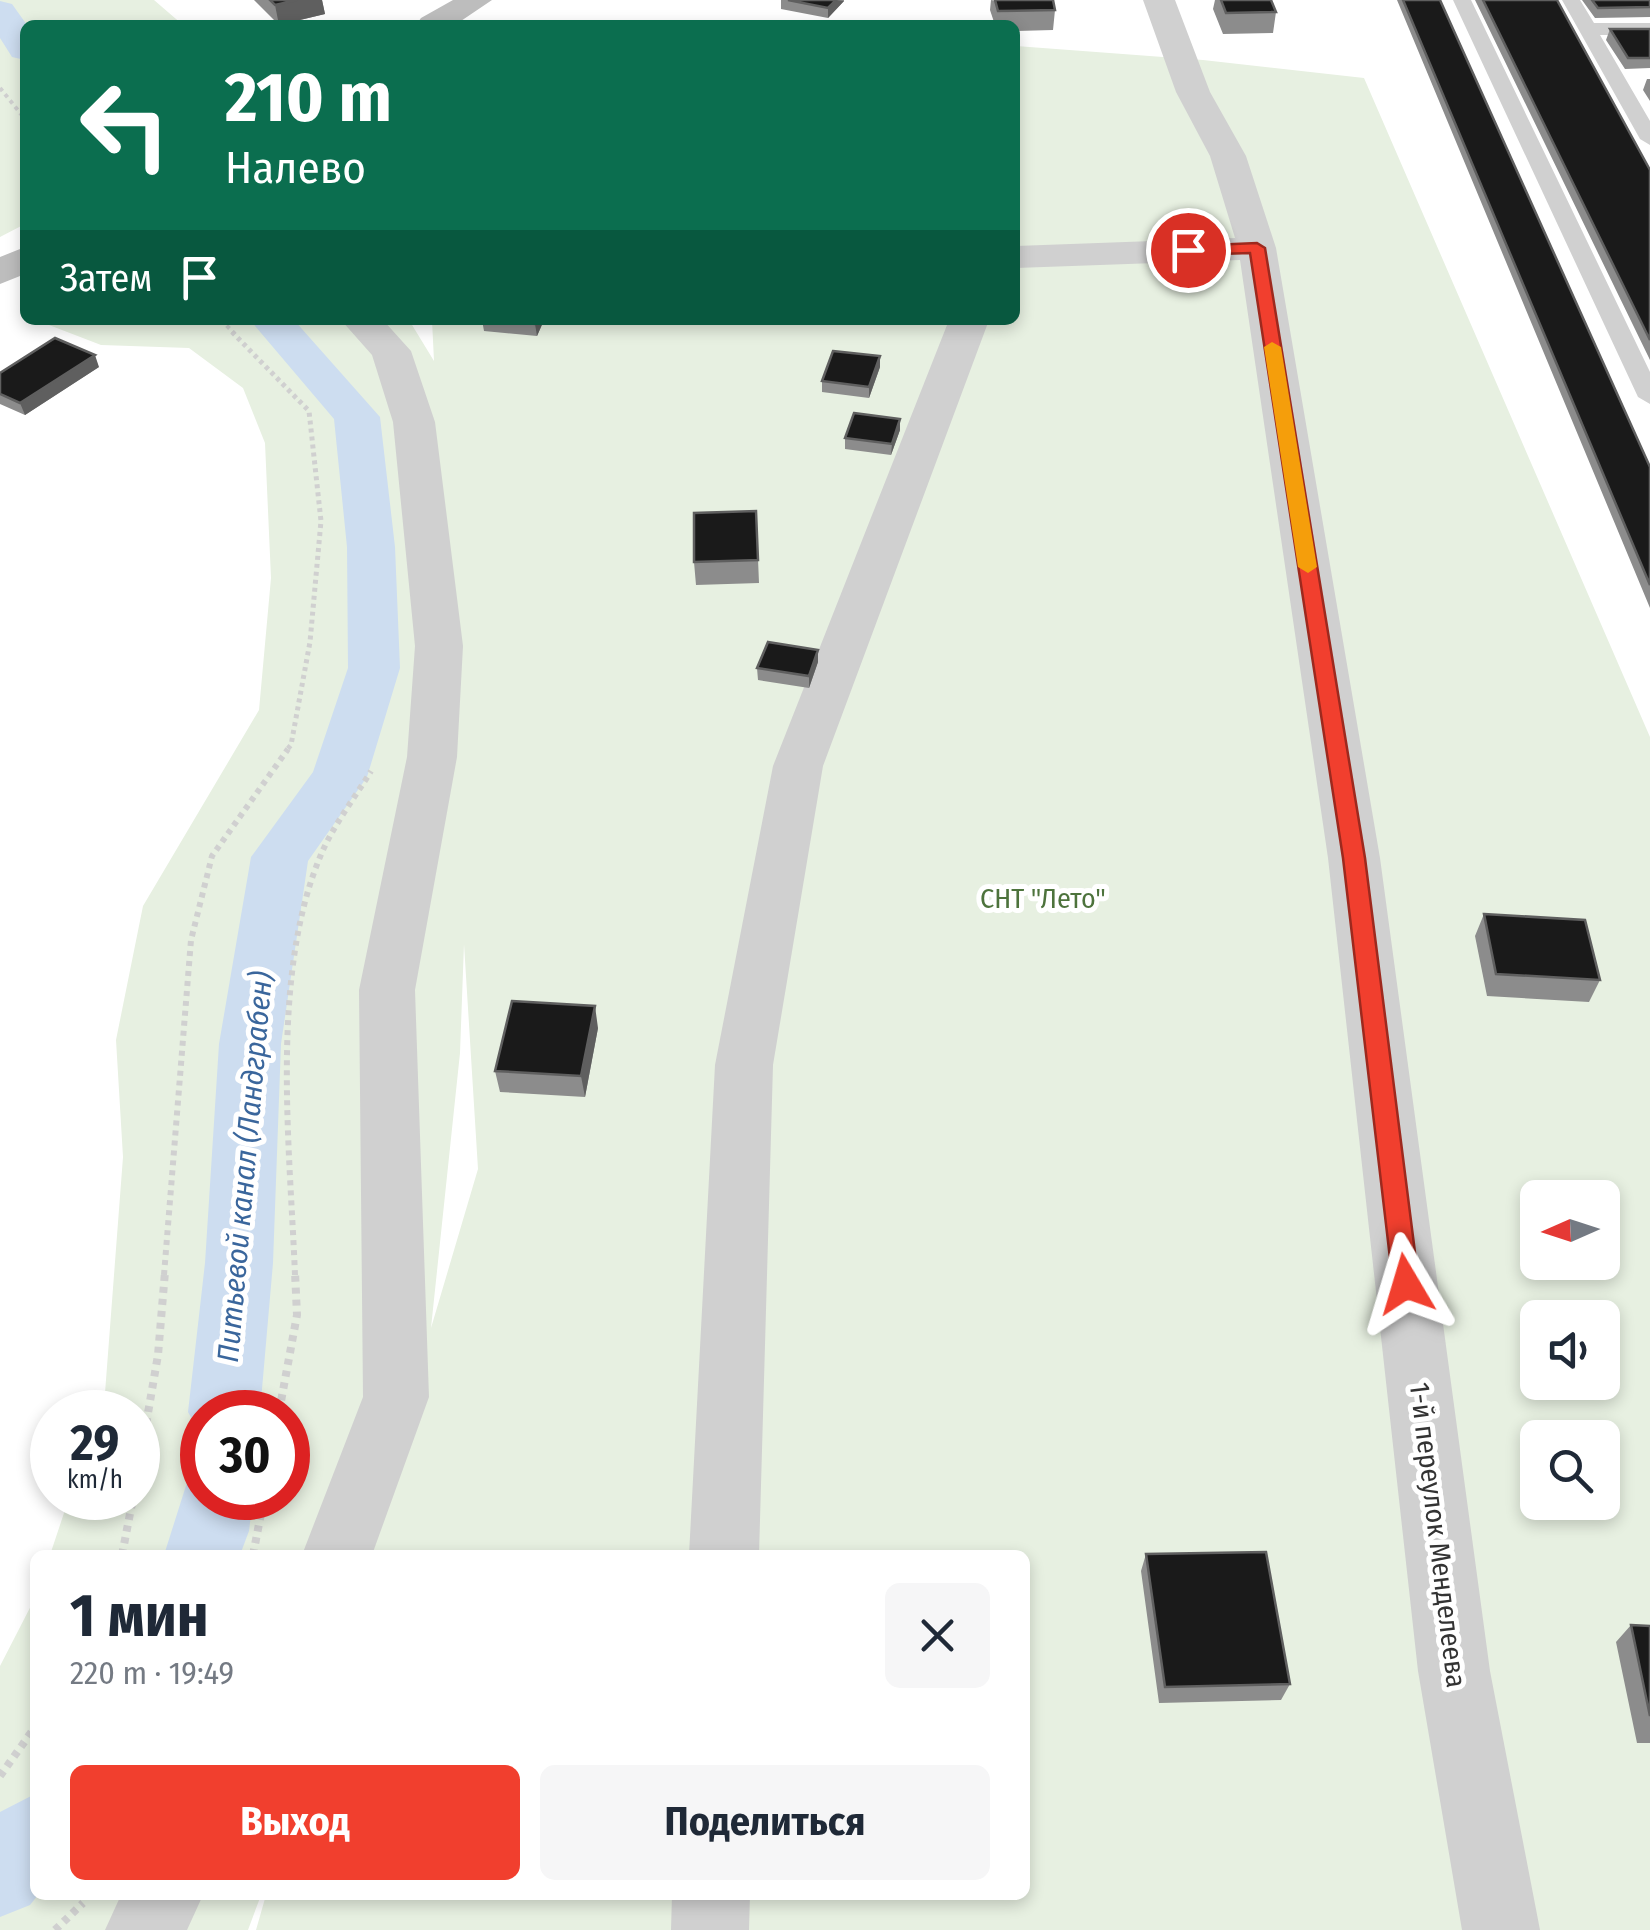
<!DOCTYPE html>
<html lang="ru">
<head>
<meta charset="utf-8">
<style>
  body { margin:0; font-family:"Fira Sans Condensed",sans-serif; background:#f6f6f7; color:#1f2937; height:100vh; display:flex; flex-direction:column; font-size:38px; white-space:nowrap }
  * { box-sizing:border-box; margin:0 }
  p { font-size:32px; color:#747a83 }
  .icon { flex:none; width:55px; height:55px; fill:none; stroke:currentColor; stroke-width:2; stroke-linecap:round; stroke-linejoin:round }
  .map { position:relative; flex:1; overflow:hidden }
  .side { position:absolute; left:30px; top:1550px; width:1000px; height:350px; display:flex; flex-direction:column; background:#fff; border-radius:15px; box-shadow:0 5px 15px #0003 }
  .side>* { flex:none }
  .guide { position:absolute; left:20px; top:20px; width:1000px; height:305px; border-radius:15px; box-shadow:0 5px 15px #0003; background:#0b6e4f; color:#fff; overflow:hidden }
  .needle { width:65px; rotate:267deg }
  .fabs { position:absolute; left:1520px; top:1180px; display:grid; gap:20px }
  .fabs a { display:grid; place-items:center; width:100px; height:100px; border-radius:15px; background:#fff; box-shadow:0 5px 15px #0003; font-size:50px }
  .speed { position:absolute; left:30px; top:1390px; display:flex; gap:20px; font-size:50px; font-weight:700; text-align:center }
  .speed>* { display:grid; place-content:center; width:130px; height:130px; border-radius:50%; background:#fff; box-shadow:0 5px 15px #0003; line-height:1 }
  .speed small { font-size:25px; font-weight:400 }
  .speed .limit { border:15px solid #d22; background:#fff; color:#111 }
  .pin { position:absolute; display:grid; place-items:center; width:85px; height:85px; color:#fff; margin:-42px; border:5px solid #fff; border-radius:50%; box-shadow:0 2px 10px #0007 }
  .me { position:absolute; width:110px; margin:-55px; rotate:353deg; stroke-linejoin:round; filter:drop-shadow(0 0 8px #0008) }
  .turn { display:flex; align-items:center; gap:35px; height:210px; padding:0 40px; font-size:45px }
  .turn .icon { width:130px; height:130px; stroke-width:2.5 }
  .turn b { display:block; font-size:70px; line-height:85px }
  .then { display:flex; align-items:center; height:95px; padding:0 40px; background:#0003; gap:20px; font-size:38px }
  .round { display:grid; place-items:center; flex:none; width:105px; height:105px; border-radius:15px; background:#f6f6f7 }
  .overview { display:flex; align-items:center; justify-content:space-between; height:170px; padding:0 40px }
  h1 { font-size:60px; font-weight:700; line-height:75px }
  .action { display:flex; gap:20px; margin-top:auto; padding:20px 40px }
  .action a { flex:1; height:115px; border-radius:15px; background:#f13f2e; color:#fff; font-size:40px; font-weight:700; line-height:115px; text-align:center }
  .action a+a { background:#f6f6f7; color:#1f2937 }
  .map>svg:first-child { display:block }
  .green { fill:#e7f0e1; fill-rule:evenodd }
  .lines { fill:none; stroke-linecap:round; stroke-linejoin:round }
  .canal { fill:#cdddf0; fill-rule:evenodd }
  .path-far3 { stroke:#d0d0d0; stroke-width:4; stroke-dasharray:4 4; stroke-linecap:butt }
  .path-far2 { stroke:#d0d0d0; stroke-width:5; stroke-dasharray:4 4; stroke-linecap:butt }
  .path-far1 { stroke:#d0d0d0; stroke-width:6; stroke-dasharray:5 5; stroke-linecap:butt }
  .path { stroke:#d0d0d0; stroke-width:8; stroke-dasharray:6 6; stroke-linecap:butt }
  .lane { fill:#d0d0d0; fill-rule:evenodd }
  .street { fill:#d0d0d0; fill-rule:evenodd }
  .secondary { fill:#bdbdbd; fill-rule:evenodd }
  .wall { fill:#8c8c8c }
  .shaded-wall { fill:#5f5f5f }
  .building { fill:#1a1a1a; stroke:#5f5f5f; stroke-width:2.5 }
  .route { fill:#f13f2e; stroke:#9d291e; stroke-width:2.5 }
  .slow { fill:#f59e0b }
  .labels { text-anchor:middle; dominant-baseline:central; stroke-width:10; stroke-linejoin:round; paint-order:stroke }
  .park-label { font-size:28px; fill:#4d733c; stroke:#fff }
  .street-label { font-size:28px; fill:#333; stroke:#fff }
  .water-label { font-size:30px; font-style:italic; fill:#3a669c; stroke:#fff }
</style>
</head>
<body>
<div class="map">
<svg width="1650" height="1930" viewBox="0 0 1650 1930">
  <rect width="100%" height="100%" fill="#fff"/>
  <path class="green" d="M0,0H154L183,25H25V224L0,237Z
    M1015,46L1203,60L1364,78L1650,737V1930H256L266,1895H1025V1555H50L69,1498H138V1412H98L105,1393L123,1157L116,1040L143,906L259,710L271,578L265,443L243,388L189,348L101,345L36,320H409L434,361L432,320H1015ZM464,944L478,1169L431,1328L460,1053ZM1538,1198H1602V1262H1538ZM1538,1318H1602V1382H1538ZM202,1412H288V1498H202ZM1538,1438H1602V1502H1538Z
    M35,1598V1895H261L248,1930H0V1666Z"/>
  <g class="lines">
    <path class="canal" d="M0,1L12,4L27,25L25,60L12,57L0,38Z
      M250,320H294L380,417L395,547L400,668L367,777L308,861L281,1044L273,1263L260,1412H202V1437L188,1412L205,1263L219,1044L251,857L313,772L348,668L347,547L334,419Z
      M202,1468V1498H253L249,1531L240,1555H164L190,1473Z
      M35,1794V1895H38L30,1905L0,1917V1812Z"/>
    <path class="path-far3" d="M0,88L25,119
      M221,320L235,334"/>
    <path class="path-far2" d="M232,332L309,411L321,521L310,642L291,745L286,751"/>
    <path class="path-far1" d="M164,1275L191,940L212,856L288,749
      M295,1275C290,1147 270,977 320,857C332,827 354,799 371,771"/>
    <path class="path" d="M279,1412L297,1315L295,1272
      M138,1471L158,1355L165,1272
      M122,1555L133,1498
      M253,1555L264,1498
      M0,1776L35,1727
      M55,1930L83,1903"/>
    <path class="lane" d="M1453,0H1471L1650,372V404L1638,397Z
      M1562,0H1580L1594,23H1650V35H1600L1650,121V145L1640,139Z"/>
    <path class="street" d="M1143,0H1175L1210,92L1246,156L1276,248L1380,858L1490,1671L1540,1930H1462L1418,1671L1328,858L1240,260L1015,268V246L1235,238L1210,156L1176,92Z
      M341,320H383L411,351L435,422L463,646L457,757L415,990L429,1397L372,1555H302L363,1397L359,990L407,757L415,646L393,422L372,355Z
      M949,320H989L823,766L773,1065L759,1555H689L715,1065L773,766Z
      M121,1895H203L187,1930H105Z
      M672,1895H750L749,1930H671Z"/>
    <path class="secondary" d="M453,0H492L455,25H416L421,18Z
      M25,247V274L0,284V257Z"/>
  </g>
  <path class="wall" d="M254,0H322L325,14L279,25Z
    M781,0H844V1L828,18L781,9Z
    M991,0L1055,10L1053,30L1015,31V25H995L990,10Z
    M1215,0H1271L1276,12L1273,33L1223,34L1213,9Z
    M1397,0H1440L1650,467V608Z
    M1475,0H1557L1650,170V360Z
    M1582,0H1650V17L1595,18Z
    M1610,29H1650V68L1625,69L1606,40Z
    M1647,79H1650V101L1643,90Z
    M482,320H544L537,336L484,331Z
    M880,356V367L869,398L822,392V381Z
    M99,367L25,415L0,404V373Z
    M900,430L891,455L845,449V438Z
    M756,511L759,583L696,585L694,562Z
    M818,662L809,688L758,680L757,668Z
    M1484,914L1600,980L1589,1002L1487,996L1475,936Z
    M598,1028L585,1097L500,1092L495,1071Z
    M1146,1554L1290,1684L1281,1700L1159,1703L1141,1571Z
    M1631,1625L1650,1626V1743H1637L1616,1642Z"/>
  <path class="shaded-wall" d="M297,0H322L325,14L279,25L275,5Z
    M836,0L844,1L828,18V8Z
    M537,320H544L537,336L535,324Z
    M95,355L99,367L25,415L20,403Z
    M880,356V367L869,398V387Z
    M900,419V430L891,455L892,444Z
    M818,650V662L809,688V676Z
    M595,1006L598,1028L585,1097L581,1076Z"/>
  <path class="building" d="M270,0H297L275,5Z
    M788,0H836L828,8Z
    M995,0H1053L1055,10L998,11Z
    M1221,0H1271L1276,12L1226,13Z
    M1403,0H1440L1650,467V585Z
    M1483,0H1557L1650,170V340Z
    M1592,0H1650V7L1598,8Z
    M1610,29H1650V58H1628Z
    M488,320H537L535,324Z
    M55,338L95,355L20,403L0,394V373Z
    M833,351L880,356L869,387L822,381Z
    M854,413L900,419L892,444L845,438Z
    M756,511L758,560L694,562V513Z
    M768,642L818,650L809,676L757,668Z
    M1484,914L1585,920L1600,980L1496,974Z
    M512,1001L595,1006L581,1076L495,1071Z
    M1266,1552L1290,1684L1165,1687L1146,1554Z
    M1631,1625L1650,1626V1716Z"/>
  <path class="route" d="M1257,243L1265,248L1365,858L1419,1284L1415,1292L1406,1295L1397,1292L1393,1284L1343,858L1250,253L1188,255L1180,250L1188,246Z"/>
  <path class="slow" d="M1272,342L1281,347L1317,567L1308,573L1298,567L1264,347Z"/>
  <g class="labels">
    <g class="park-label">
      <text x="1043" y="898">СНТ "Лето"</text>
    </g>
    <g class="street-label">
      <text transform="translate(1438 1535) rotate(83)">1-й переулок Менделеева</text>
    </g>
    <g class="water-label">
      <text transform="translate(245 1167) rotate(-85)">Питьевой канал (Ландграбен)</text>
    </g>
  </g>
</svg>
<div class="fabs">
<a><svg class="needle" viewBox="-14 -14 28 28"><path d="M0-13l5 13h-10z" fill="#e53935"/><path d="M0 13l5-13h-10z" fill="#747a83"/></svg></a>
<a><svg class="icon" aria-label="sound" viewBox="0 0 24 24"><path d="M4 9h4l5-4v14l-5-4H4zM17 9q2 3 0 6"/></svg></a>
<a><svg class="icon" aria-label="search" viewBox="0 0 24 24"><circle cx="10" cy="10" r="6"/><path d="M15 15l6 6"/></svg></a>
</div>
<div class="speed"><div>29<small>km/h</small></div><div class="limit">30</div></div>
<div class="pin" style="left:1188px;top:250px;background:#d93025"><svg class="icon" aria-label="arrive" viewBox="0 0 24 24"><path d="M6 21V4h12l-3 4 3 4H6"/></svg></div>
<svg class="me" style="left:1406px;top:1284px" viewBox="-20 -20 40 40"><path d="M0-17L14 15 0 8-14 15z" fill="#f13f2e" stroke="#fff" stroke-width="4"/></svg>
<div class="guide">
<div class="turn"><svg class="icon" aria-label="left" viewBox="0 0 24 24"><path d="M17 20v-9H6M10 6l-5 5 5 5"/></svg><div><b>210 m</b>Налево</div></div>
<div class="then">Затем<svg class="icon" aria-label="arrive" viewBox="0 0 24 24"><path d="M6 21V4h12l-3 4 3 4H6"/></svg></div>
</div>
<section class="side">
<div class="overview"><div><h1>1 мин</h1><p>220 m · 19:49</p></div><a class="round"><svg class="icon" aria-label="close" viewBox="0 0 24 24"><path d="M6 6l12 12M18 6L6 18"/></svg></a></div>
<div class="action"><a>Выход</a><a>Поделиться</a></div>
</section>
</div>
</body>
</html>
